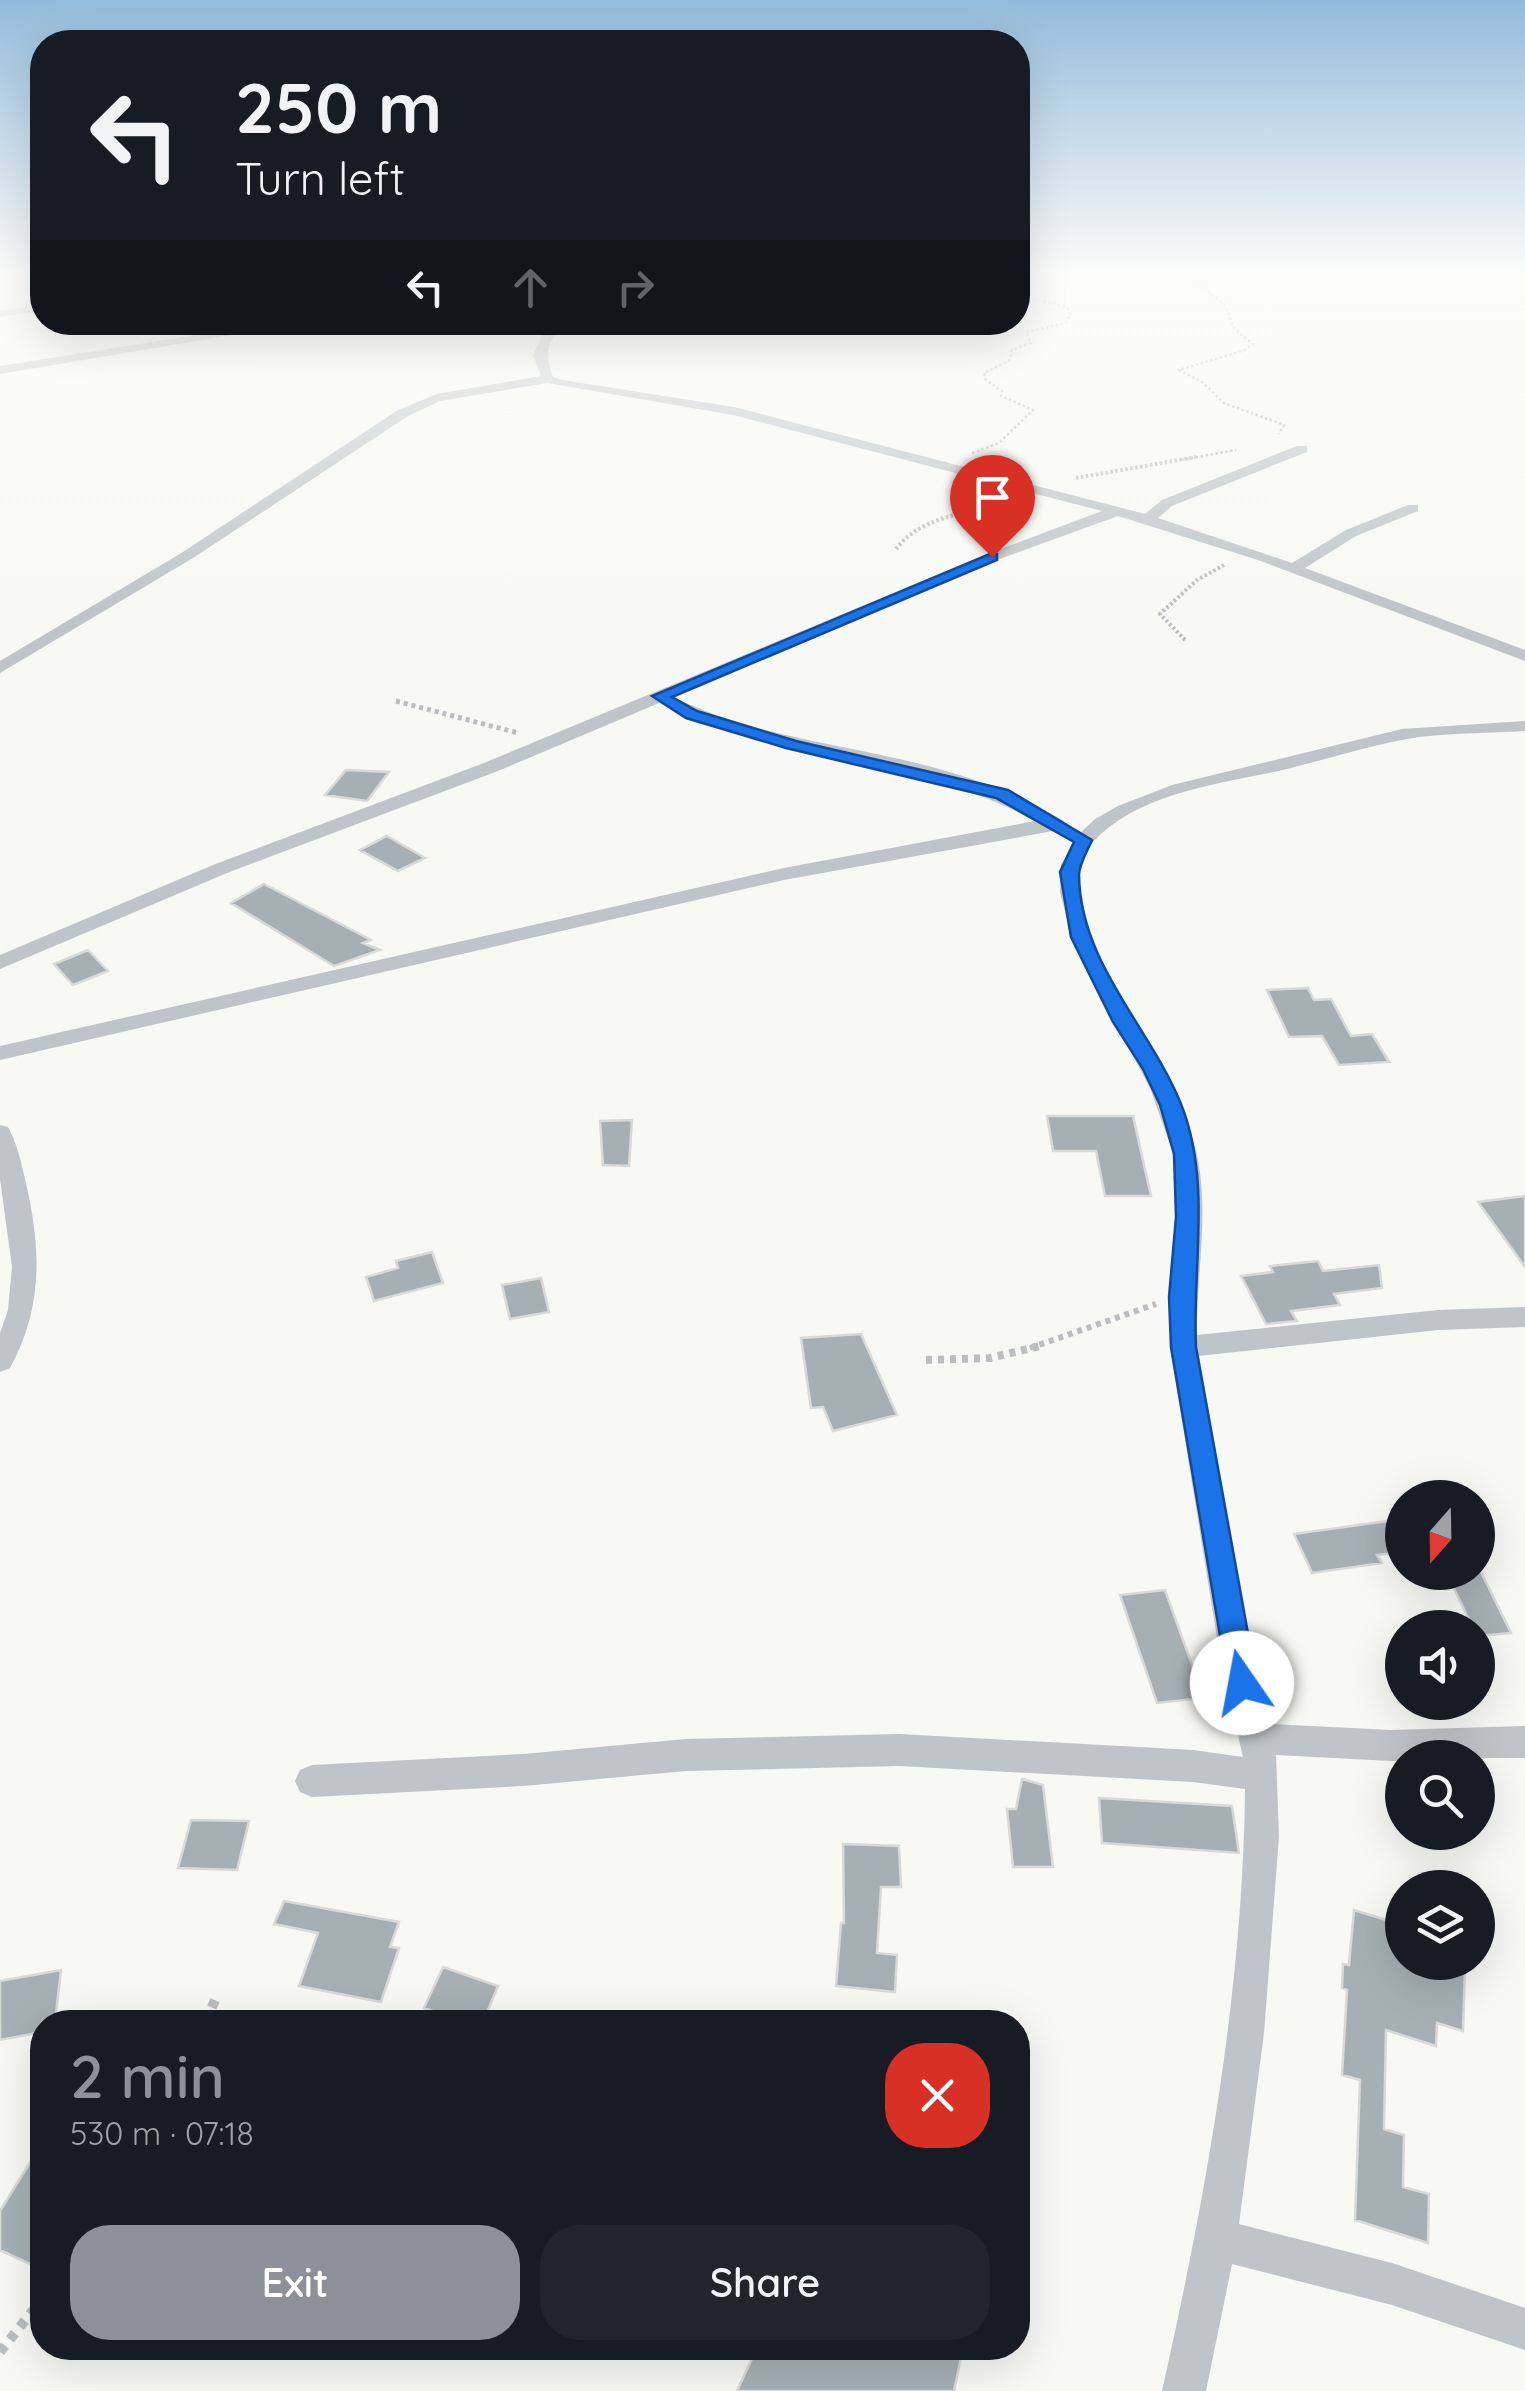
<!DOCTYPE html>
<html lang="en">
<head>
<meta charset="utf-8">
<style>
  body { margin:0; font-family:Quicksand,sans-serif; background:#20242c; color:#f1f3f6; height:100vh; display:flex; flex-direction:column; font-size:38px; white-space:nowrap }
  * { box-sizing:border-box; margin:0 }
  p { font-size:32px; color:#9ea1a6 }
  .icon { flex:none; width:55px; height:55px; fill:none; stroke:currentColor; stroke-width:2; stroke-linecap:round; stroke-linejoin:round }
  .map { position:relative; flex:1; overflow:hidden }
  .panel { position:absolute; left:30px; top:2010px; width:1000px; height:350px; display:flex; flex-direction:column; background:#171b24; border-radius:40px; box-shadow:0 10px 40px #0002 }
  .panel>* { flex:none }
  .guide { position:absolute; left:30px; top:30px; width:1000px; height:305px; border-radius:40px; box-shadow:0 10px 40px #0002; background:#171b24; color:#f1f3f6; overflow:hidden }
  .needle { width:65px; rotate:200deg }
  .fabs { position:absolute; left:1385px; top:1480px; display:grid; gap:20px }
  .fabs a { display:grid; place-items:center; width:110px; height:110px; border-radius:50%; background:#171b24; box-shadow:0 10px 40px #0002; font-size:50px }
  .pin { position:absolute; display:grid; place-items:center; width:85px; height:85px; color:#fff; margin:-102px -42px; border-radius:50% 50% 50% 0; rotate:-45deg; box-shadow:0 0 10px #0007 }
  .pin .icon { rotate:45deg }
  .me { position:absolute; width:110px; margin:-55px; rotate:348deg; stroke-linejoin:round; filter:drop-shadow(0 0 8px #0008) }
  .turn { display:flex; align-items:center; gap:35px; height:210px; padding:0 40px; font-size:45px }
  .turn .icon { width:130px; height:130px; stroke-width:2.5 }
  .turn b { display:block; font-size:70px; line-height:85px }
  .lanes { display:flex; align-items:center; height:95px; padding:0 40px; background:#0003; justify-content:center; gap:50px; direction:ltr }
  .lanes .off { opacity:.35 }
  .round { display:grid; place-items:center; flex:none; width:105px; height:105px; border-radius:40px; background:#20242c }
  .overview { display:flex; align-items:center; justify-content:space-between; height:170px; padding:0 40px }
  h1 { font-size:60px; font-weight:600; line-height:75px; color:#8c9099 }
  .cta { display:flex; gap:20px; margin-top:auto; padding:20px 40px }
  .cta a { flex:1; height:115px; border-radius:40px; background:#8c9099; color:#fff; font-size:40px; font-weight:600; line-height:115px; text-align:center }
  .cta a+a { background:#20242c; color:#f1f3f6 }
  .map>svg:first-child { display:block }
  .building { fill:#a6b0b4; stroke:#d9d9d8; stroke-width:2.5 }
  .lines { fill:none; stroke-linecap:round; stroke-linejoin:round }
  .path-far5 { stroke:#bbbec0; stroke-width:2.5; stroke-dasharray:2.5 2.5; stroke-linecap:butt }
  .path-far4 { stroke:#bbbec0; stroke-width:4; stroke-dasharray:2.5 2.5; stroke-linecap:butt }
  .path-far3 { stroke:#bbbec0; stroke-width:5; stroke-dasharray:4 4; stroke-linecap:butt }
  .path-far2 { stroke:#bbbec0; stroke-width:6; stroke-dasharray:5 5; stroke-linecap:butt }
  .path-far1 { stroke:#bbbec0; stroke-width:8; stroke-dasharray:6 6; stroke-linecap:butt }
  .path { stroke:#bbbec0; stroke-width:10; stroke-dasharray:8 8; stroke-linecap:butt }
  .minor { fill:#bec4c7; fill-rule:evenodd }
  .route { fill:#1a73e8; stroke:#114b97; stroke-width:2.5 }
</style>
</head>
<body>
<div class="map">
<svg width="1525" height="2391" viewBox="0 0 1525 2391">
  <rect width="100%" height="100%" fill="#f8f8f5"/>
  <path class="building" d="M346,770L389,772L367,801L325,795Z
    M387,836L425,858L398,871L360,850Z
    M264,884L371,940L363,943L380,950L334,966L231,903Z
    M88,950L108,971L73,985L54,964Z
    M1308,988L1314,1000L1331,999L1351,1036L1372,1034L1389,1062L1339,1065L1322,1036L1289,1037L1267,990Z
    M1047,1116H1133L1151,1196H1105L1096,1151H1053Z
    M632,1120L629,1166L603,1165L600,1121Z
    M1525,1196V1267L1478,1202Z
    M432,1252L443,1283L374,1301L366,1277L398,1268L396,1261Z
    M1318,1261L1323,1271L1379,1265L1382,1288L1334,1294L1340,1305L1291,1311L1297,1321L1266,1324L1241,1276L1273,1272L1270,1266Z
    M541,1278L549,1312L510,1319L502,1285Z
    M861,1334L897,1415L833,1431L823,1407L811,1408L801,1338Z
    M1402,1519V1552L1377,1555L1382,1563L1312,1573L1294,1534Z
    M1446,1572H1481L1511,1633L1478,1636V1628H1473Z
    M1165,1590L1204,1698L1157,1703L1120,1595Z
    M1022,1779L1043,1785L1053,1867H1013L1007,1809H1016Z
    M1099,1798L1232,1806L1239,1853L1102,1843Z
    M191,1820L249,1821L237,1870L178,1868Z
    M843,1844L899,1846L901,1887H881L877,1953L897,1955L895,1992L836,1986L841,1923H844Z
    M284,1901L399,1922L390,1947L399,1948L381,2002L299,1986L318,1933L274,1924Z
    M1354,1910L1402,1925V1962H1447L1465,1968L1463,2031L1437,2023L1436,2046L1386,2030L1384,2129L1404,2135L1403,2187L1429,2194L1428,2243L1355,2220L1360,2080L1342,2075L1347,1990L1342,1988L1343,1964L1349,1965Z
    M443,1967L498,1986L483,2022H464L424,2008Z
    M61,1970L55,2022H42V2032L0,2040V1981Z
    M42,2143V2252L34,2266L0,2250V2211Z
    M757,2348H963L954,2391H737Z"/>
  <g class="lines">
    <path class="path-far5" d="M1189,275L1225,306L1234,328L1253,344L1245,350L1179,370L1202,382L1224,403L1284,425L1279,434
      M972,453L999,443L1033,410L1001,396L1002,391L986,380L984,373L1010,360L1012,350L1031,343L1026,332L1066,323L1070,314L1067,307L1018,295
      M1181,460L1236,450"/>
    <path class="path-far4" d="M1076,478L1196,457
      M896,549C922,515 965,516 1002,500
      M1185,640L1160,614L1197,580L1224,565"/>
    <path class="path-far3" d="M396,701L518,733"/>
    <path class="path-far2" d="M1030,1348L1156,1304"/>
    <path class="path-far1" d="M926,1360L990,1358L1040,1346"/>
    <path class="path" d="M205,2022L218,1994
      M0,2352L42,2299"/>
    <path class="minor" d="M42,305V311L0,317V311Z
      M280,322H310L0,374V366Z
      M496,322H566C547,341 544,351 553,377L563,380L734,407L1145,514L1162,500L1297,446H1307V452L1172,506L1158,518L1292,563L1346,530L1408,505H1418V511L1356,536L1305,568L1525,650V661L1258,560L1118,516L997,560L673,697C771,744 872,745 972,779C1005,790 1034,804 1064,821V829L784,880L0,1060V1046L784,868L1035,821C918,756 782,763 659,703L498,771L227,873L0,969V955L213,865L484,763L987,554L1102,511L733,415L547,383L440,401L408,416L193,558L0,673V661L183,552L398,410L437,394L541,376L533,355L545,329Z
      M1525,721V731C1490,733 1454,733 1419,737C1374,744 1331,758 1287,769C1223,784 1139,791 1092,843C1078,858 1078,882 1082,901C1099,992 1172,1058 1195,1147C1211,1208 1196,1273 1197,1335L1438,1310L1525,1307V1327L1438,1330L1199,1356L1252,1656L1270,1724L1391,1730L1525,1726V1758H1402V1761H1391L1276,1755L1279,1836L1264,2033L1239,2224L1392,2263L1525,2308V2350L1392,2305L1232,2264L1206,2391H1162C1206,2195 1243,1991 1245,1789L1193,1782L899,1766L686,1771L523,1786L312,1797L300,1792L295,1781L300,1770L312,1765L523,1754L686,1739L899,1734L1193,1750L1243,1757L1220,1656L1170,1347L1177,1198L1172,1150L1150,1088L1073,943L1060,892L1061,865L1077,836L1095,819L1118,806L1172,785L1402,729Z
      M0,1125L8,1127C17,1143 21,1162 25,1179C41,1247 44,1306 10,1368L0,1372V1333L8,1310L12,1267L0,1179Z"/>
  </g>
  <linearGradient id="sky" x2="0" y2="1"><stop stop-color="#94bbdb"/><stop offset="0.45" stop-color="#fcfcfa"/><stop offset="1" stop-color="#fcfcfa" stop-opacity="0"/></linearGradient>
  <rect width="1525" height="610" fill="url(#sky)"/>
  <path class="route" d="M992,553L997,554V560L672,697L697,711L796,741L1008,790L1092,840C1088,850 1079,864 1079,875C1080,963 1150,1027 1181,1104C1212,1182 1192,1266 1196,1347L1257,1683L1253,1693L1242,1697L1232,1693L1228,1683L1171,1347L1169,1297L1176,1217L1174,1154L1160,1105L1143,1069L1113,1022L1071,937L1060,872L1074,842L996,798L786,748L686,718L652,696Z"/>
</svg>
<div class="fabs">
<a><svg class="needle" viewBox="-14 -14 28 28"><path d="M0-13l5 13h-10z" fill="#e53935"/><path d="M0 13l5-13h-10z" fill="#9ea1a6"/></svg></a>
<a><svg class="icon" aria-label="sound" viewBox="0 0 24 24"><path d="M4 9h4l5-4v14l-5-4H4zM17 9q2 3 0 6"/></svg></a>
<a><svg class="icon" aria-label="search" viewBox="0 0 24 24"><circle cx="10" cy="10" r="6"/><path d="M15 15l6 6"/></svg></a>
<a><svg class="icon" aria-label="layers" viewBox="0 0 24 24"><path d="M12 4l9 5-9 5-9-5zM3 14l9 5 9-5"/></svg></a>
</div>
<div class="pin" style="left:992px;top:557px;background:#d93025"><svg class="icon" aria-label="arrive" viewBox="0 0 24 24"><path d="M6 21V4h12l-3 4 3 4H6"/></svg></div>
<svg class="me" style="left:1242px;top:1683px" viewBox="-20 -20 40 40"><circle r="19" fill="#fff"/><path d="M0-13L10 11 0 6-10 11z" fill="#1a73e8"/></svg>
<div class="guide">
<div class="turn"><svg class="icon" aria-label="left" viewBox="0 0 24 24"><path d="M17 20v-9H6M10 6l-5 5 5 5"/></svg><div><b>250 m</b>Turn left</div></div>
<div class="lanes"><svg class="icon" aria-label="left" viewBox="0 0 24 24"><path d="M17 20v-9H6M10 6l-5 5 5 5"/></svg><svg class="icon off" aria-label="ahead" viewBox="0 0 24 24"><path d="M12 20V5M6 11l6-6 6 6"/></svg><svg class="icon off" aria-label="right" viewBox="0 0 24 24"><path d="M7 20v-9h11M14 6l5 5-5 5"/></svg></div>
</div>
<section class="panel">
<div class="overview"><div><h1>2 min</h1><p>530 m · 07:18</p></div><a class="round" style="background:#d93025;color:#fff"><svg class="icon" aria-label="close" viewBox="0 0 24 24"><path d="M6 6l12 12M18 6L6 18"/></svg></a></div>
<div class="cta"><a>Exit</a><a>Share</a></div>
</section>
</div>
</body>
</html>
